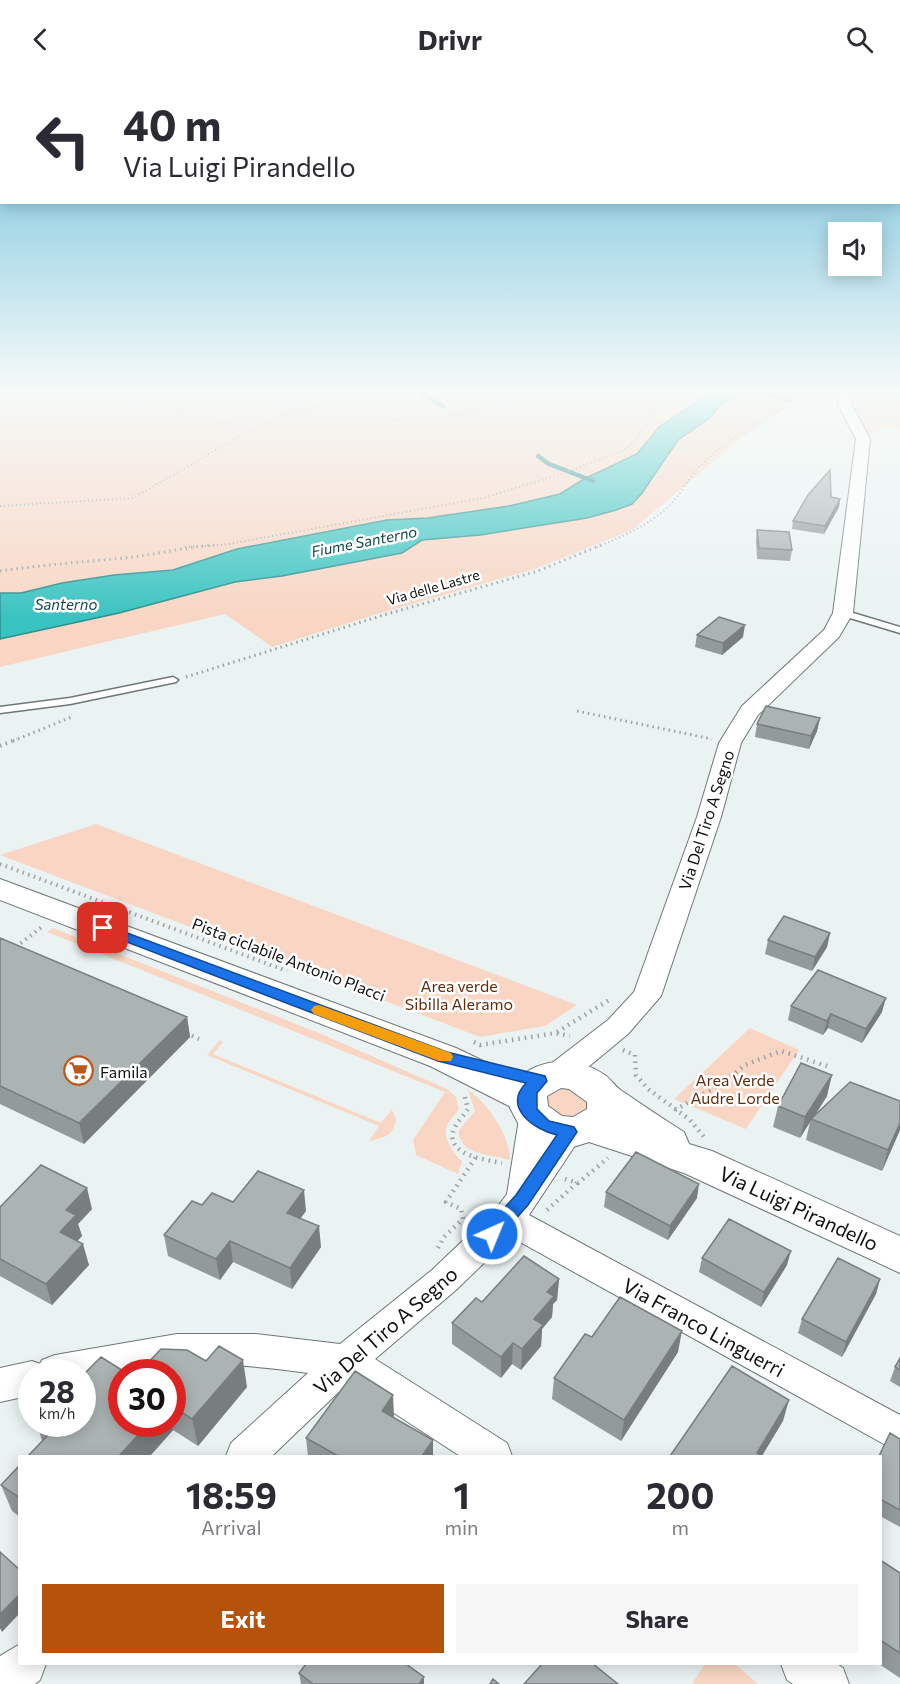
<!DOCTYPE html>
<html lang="en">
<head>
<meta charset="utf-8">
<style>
  body { margin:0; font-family:Commissioner,sans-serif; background:#f7f7f7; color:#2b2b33; height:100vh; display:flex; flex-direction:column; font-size:22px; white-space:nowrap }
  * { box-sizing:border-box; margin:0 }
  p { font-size:20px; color:#7c7c81 }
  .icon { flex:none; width:33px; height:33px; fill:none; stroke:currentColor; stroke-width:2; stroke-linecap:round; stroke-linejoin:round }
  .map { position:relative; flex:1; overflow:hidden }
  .drawer { position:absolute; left:18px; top:1377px; width:864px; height:210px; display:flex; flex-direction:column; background:#fff; border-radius:0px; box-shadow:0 3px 15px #0003 }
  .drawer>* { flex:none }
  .banner { position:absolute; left:0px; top:0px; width:900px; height:126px; box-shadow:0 3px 15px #0003; background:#fff; color:#2b2b33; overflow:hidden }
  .fabs { position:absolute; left:828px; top:144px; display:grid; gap:12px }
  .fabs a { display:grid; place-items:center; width:54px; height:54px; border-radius:0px; background:#fff; box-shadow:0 3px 15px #0003; font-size:30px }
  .speed { position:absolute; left:18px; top:1281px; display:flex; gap:12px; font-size:30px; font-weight:700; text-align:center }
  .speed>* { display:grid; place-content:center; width:78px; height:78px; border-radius:50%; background:#fff; box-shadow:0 3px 15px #0003; line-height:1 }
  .speed small { font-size:15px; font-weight:400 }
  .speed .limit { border:9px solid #d22; background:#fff; color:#111 }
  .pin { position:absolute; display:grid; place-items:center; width:51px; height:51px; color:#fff; margin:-26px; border-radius:12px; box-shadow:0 3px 9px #0006 }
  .me { position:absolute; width:66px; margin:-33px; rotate:44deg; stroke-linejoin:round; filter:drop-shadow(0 0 4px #0008) }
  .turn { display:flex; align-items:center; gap:21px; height:126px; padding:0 24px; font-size:27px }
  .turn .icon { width:78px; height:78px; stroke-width:2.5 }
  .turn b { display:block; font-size:42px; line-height:51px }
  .eta { display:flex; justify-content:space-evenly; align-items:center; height:102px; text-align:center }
  .eta b { font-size:36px; font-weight:700; line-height:42px }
  .action { display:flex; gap:12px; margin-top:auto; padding:12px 24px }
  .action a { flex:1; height:69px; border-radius:0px; background:#b45309; color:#fff; font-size:24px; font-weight:700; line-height:69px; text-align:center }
  .action a+a { background:#f7f7f7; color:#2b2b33 }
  header { display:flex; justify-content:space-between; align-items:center; height:78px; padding:0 24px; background:#fff; font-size:27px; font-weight:700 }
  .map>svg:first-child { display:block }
  .green { fill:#f9d6c4 }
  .water { fill:#39c3c0; stroke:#2c8e8c; stroke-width:1.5 }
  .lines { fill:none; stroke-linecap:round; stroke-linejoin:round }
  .stream { stroke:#2c8e8c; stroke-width:4.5 }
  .service-casing { stroke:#6f7776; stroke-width:3 }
  .minor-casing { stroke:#6f7776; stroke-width:2 }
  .tertiary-casing { stroke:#6f7776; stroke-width:2 }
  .path-far3 { stroke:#9ca3a2; stroke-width:2; stroke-dasharray:1 3; stroke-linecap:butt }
  .path-far2 { stroke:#9ca3a2; stroke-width:3; stroke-dasharray:1.5 4; stroke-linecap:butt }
  .path-far1 { stroke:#9ca3a2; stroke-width:4; stroke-dasharray:1.5 4.5; stroke-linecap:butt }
  .path { stroke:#9ca3a2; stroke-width:4.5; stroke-dasharray:1.5 5; stroke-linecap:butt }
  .service { fill:#fff; fill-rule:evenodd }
  .minor { fill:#fff; fill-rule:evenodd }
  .tertiary { fill:#fff; fill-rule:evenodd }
  .wall { fill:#939b9a }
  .shaded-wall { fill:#787e7d }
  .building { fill:#abb4b3; stroke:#787e7d; stroke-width:1.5 }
  .route { fill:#1a73e8; stroke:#114b97; stroke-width:1.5 }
  .slow { fill:#f59e0b }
  .labels { text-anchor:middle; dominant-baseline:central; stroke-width:5; stroke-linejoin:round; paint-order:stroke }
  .far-street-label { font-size:14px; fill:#0e1111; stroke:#fff }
  .far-water-label { font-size:15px; font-style:italic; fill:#0f4a49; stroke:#fff }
  .street-label { font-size:16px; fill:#0e1111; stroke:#fff }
  .park-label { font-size:16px; fill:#612d0d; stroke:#fff }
  .poi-label { font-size:16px; fill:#0e1111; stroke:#fff; text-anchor:start }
  .near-street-label { font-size:20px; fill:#0e1111; stroke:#fff }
</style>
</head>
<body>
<header><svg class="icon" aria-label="back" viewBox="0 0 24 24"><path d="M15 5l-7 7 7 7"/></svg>Drivr<svg class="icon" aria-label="search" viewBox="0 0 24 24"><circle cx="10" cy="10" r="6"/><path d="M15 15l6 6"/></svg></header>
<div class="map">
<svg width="900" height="1606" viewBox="0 0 900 1606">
  <rect width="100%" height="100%" fill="#eaf3f2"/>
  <path class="green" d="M0,315H710L659,349L637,376L584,401L560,416L509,428L428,440L387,442L237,471L173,492L114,497L62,505L21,515H0Z
    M742,315H821L802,320L744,358L632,452L535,491L384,534L272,569L225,536L0,589V561L119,535L235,504L282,498L402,475L422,462L480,457L587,440L653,403L678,362L710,340L720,327Z
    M852,315H900V351L884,348L866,360L853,328Z
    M96,746L577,927L545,948L480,959L0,777Z
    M53,850L319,955L447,1011L456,1019L459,1031C456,1037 449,1042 447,1048C442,1062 454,1074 462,1084L458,1096L416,1077L413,1062L445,1014L47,854Z
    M750,950L799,972L746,1051L674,1021Z
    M220,962L223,964L213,976L381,1045L392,1032L396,1042C393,1058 384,1060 369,1063L379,1048L207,977Z
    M566,1006L589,1021L587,1034L571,1043L546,1035L544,1015Z
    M468,1012C488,1025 510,1058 510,1082C493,1077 456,1076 459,1052L475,1033Z
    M705,1586H735L758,1606H692Z"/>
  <path class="water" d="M710,315H742L720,327L710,340L678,362L642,415L632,426L616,432L587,440L480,457L422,462L402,475L282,498L235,504L119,535L0,561V515H21L62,505L114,497L173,492L237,471L387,442L428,440L509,428L560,416L584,401L637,376L659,349Z"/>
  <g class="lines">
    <path class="stream" d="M421,315L443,328
      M766,315L789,322
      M538,378L549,386L593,403"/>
    <defs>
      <path id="service" d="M843,532L900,549V555L840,537V533Z
        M173,599L178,602L176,604L70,626L0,635V629L70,620Z"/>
      <path id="minor" d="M838,315H852V327L870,361L853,535L839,559L758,637L741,665L721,739L661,918L628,956L570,1004L559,1007L548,1004L544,996L548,988L608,942L634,914L697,739L719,665L742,628L824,552L833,535L856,361L838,327Z
        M535,1029L546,1033L551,1041L548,1058C557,1045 563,1040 579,1046L584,1054L529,1137L900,1337V1375L511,1159L456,1212L375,1281L507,1365L512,1378H460L348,1305L272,1378H226L231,1365L308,1295C265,1289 220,1284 177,1288C158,1290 141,1294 122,1294V1298L82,1306V1294H32V1317L0,1324V1290L32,1283L40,1286L42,1282L55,1277L177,1256H256L340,1266L432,1192L496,1131L507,1116L519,1041L524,1033Z
        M20,1566V1586H46L40,1602L35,1606H0V1578Z
        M781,1586H837L843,1590L849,1606H793L787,1602Z"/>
      <path id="tertiary" d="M0,801L456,970L519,1000C542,978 580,980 605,997C612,1002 615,1009 622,1013C643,1027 663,1041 684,1054L689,1066L712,1073L900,1158V1195L684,1095L589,1064L573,1069L543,1063L529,1057L519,1047L509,1028L430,988L0,822ZM561,1010L569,1011L587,1024V1031L573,1039L562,1038L548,1028L547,1018Z"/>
    </defs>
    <use href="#service" class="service-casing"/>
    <use href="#minor" class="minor-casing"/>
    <use href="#tertiary" class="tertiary-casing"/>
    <path class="path-far3" d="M81,315L251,351
      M250,315L282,327
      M407,315L422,336
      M480,315L513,326
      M503,315H525
      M338,323H367L390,315
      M290,325L295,315
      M290,325L308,330C300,338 289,337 279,334L277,330Z
      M308,330L338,323L349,315
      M304,335C362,348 489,342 542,315
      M0,428L133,420L252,351L288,337
      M185,469L223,467L483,420L561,396L620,374L632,366L652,339L653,333L671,315
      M597,469C623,458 648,448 669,428C681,417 688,400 700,388C736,354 778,328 826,315"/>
    <path class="path-far2" d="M0,493C41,487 82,484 124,480C155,477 184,469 215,467
      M186,599L387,536L538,493L601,467
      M577,633L712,661
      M13,663L74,638"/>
    <path class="path-far1" d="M0,668L17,661
      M0,786L287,893
      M16,869L43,848"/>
    <path class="path" d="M557,954L609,922
      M186,955L199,961
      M474,964L480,967L556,955L570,958
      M623,972L635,977L636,997L648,1011L689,1041L705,1060
      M465,1019L468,1031C464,1037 457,1044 454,1051C444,1077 486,1082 502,1085
      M675,1032L721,1006L745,987L781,973L827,988
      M565,1101L578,1105L608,1080
      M547,1132L577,1105
      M438,1170L444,1159L463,1141L461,1131L446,1124L476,1079"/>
    <use href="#service" class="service"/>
    <use href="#minor" class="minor"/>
    <use href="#tertiary" class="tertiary"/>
  </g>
  <path class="wall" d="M840,421L839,429L824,456L792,451L793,443Z
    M757,452L792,472L790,483L757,481L756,463Z
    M697,557L743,559L722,577L695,569Z
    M820,640L817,653L809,671L755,659L757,646Z
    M830,855L827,869L812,893L765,876L768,862Z
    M0,860L187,939L190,959L84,1066L0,1026Z
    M791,928L882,934L862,965L828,950L823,957L788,942Z
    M827,1018L815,1038L900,1052L882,1093L806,1062L810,1044L800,1060L773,1049L778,1028Z
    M606,1114L697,1120L668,1162L604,1129Z
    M233,1124L306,1133L300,1140L321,1169L292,1211L233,1184L220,1202L168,1178L164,1157L202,1127Z
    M0,1129L92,1131L78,1146L82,1158L77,1163L89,1187L52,1227L0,1198Z
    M702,1180L787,1187L761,1229L699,1194Z
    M559,1201L557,1222L553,1226L552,1239L542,1251L541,1268L521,1292L512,1286L501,1300L452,1266V1245L482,1224Z
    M880,1201L876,1216L842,1279L798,1255L802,1241Z
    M592,1259L678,1274L621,1363L552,1321L554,1300Z
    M900,1280V1309L890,1303L895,1289Z
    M172,1294L247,1309L198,1368L173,1352L150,1378H28L42,1363L37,1346H172Z
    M394,1338L393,1339L433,1378H308L306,1360Z
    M900,1361V1449L880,1438V1378Z
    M20,1387V1439L12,1433L1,1407Z
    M880,1482L900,1495V1600L879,1586H880Z
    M299,1595L424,1599V1606H301Z"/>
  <path class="shaded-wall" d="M840,421L839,429L824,456L825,448Z
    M745,547L743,559L722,577L723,565Z
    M820,640L817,653L809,671L811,658Z
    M830,855L827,869L812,893L815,879Z
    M886,920L882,934L862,965L866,951Z
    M831,936L828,950L823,957L827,943Z
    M187,939L190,959L84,1066L79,1045Z
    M832,997L827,1018L812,1041H811L810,1044L800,1060L805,1039Z
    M900,1045V1052L882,1093L888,1072Z
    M699,1106L697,1120L668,1162L670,1148Z
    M87,1110L92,1131L78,1146L82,1158L66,1175L60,1154L66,1132Z
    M304,1112L306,1133L289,1156L287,1135Z
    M319,1148L321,1169L292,1211L290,1190Z
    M230,1163L233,1184L220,1202L216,1181Z
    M83,1166L89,1187L52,1227L46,1206Z
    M791,1173L787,1187L761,1229L764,1214Z
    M559,1201L557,1222L553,1226L552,1239L542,1251L541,1268L521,1292L522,1271L534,1241L547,1214Z
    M880,1201L876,1216L842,1279L846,1264Z
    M682,1253L678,1274L621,1363L624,1342Z
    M513,1265L512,1286L501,1300V1279Z
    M243,1282L247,1309L198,1368L192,1341Z
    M393,1317L394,1338L383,1354L382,1333Z
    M789,1322L783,1343L762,1378L757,1375Z
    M148,1346H172L173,1352L150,1378H119Z
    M433,1362V1378H422Z
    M20,1516V1535L2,1554L0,1550V1536Z
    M424,1599V1606H419Z"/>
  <path class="building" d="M830,392L831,419L840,421L825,448L793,443L808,417Z
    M757,452L789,454L792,472L759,470Z
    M719,539L745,547L723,565L697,557Z
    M766,628L820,640L811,658L757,646Z
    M784,838L830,855L815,879L768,862Z
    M0,860L187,939L79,1045L0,1008Z
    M818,892L886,920L866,951L831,936L827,943L791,928Z
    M801,985L832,997L805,1039L778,1028Z
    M850,1004L900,1023V1045L888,1072L811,1041Z
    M636,1074L699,1106L670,1148L606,1114Z
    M41,1087L87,1110L66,1132L76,1137L60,1154L83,1166L46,1206L0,1181V1129Z
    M258,1093L304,1112L287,1135L319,1148L290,1190L230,1163L216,1181L164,1157L192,1123L202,1127L212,1115L233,1124Z
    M729,1141L791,1173L764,1214L702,1180Z
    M524,1178L559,1201L547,1214L554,1218L534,1241L543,1247L522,1271L513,1265L501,1279L452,1245L476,1220L482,1224Z
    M838,1180L880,1201L846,1264L802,1241Z
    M620,1219L682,1253L624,1342L554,1300L585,1256L592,1259Z
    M219,1268L243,1282L192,1341L172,1328V1294H139L161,1271L187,1272L206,1283Z
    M101,1279L125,1294H122V1346H148L119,1378H28L50,1355L37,1346H82V1298Z
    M900,1280V1292L895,1289Z
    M732,1288L789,1322L757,1375L763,1378H670Z
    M355,1293L393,1317L382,1333L433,1362L422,1378H338L306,1360Z
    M890,1355L900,1361V1432L880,1421V1378H879Z
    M20,1387V1420L1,1407Z
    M0,1474L20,1492V1516L0,1536Z
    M880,1482L900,1495V1575L880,1562Z
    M306,1586H406L424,1599L419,1606H313L299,1595Z
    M542,1586H593L618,1606H524Z
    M493,1601L499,1606H490Z"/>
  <linearGradient id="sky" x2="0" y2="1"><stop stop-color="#62bad8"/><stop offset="0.58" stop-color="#f6faf9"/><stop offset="1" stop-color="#f6faf9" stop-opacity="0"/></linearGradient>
  <rect width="900" height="540" fill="url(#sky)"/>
  <path class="route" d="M103,846L447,974L545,998L547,1003L537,1015V1031L549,1043L574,1049L577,1054L528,1127L498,1161L492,1164L485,1161L483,1156L485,1151L516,1117L557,1057C535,1052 502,1030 526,1005L438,983L98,853L96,850Z"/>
  <path class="slow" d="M319,927L451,975L453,979L451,983H439L314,936L311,932L314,928Z"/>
  <defs>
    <symbol id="supermarket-ring" viewBox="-11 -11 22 22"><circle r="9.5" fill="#fff" stroke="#bb591a" stroke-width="1.5"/><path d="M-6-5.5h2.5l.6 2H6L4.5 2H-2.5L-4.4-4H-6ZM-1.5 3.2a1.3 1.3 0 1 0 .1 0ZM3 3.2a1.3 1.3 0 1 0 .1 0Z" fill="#bb591a"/></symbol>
  </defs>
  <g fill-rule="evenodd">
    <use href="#supermarket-ring" x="62" y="976" width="33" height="33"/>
  </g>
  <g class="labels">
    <g class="far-street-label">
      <text transform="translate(433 509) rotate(-16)">Via delle Lastre</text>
    </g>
    <g class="far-water-label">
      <text transform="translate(364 463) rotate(-11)">Fiume Santerno</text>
      <text x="66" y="526">Santerno</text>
    </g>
    <g class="street-label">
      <text transform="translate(706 742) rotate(-72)">Via Del Tiro A Segno</text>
      <text transform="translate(289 881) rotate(21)">Pista ciclabile Antonio Placci</text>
    </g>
    <g class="park-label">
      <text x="459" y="907">Area verde<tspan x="459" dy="18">Sibilla Aleramo</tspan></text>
      <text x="735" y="1001">Area Verde<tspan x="735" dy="18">Audre Lorde</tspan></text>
    </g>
    <g class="poi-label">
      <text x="100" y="993">Famila</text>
    </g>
    <g class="near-street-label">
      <text transform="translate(799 1130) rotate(25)">Via Luigi Pirandello</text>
      <text transform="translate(704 1249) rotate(29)">Via Franco Linguerri</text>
      <text transform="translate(385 1252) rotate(-41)">Via Del Tiro A Segno</text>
    </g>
  </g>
</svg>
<div class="fabs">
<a><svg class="icon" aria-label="sound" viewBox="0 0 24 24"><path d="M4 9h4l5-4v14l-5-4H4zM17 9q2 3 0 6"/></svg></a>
</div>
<div class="speed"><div>28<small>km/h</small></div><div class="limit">30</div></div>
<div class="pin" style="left:103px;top:850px;background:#d93025"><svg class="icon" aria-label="arrive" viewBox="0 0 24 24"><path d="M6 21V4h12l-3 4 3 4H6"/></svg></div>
<svg class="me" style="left:492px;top:1156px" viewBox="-20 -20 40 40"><circle r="17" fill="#1a73e8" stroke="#fff" stroke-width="3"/><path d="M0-11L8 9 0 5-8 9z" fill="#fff"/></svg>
<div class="banner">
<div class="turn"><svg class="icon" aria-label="left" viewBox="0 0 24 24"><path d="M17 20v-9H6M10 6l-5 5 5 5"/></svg><div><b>40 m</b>Via Luigi Pirandello</div></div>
</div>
<section class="drawer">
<div class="eta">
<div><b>18:59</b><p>Arrival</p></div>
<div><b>1</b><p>min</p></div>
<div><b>200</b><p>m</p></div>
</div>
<div class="action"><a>Exit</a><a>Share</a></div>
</section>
</div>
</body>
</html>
